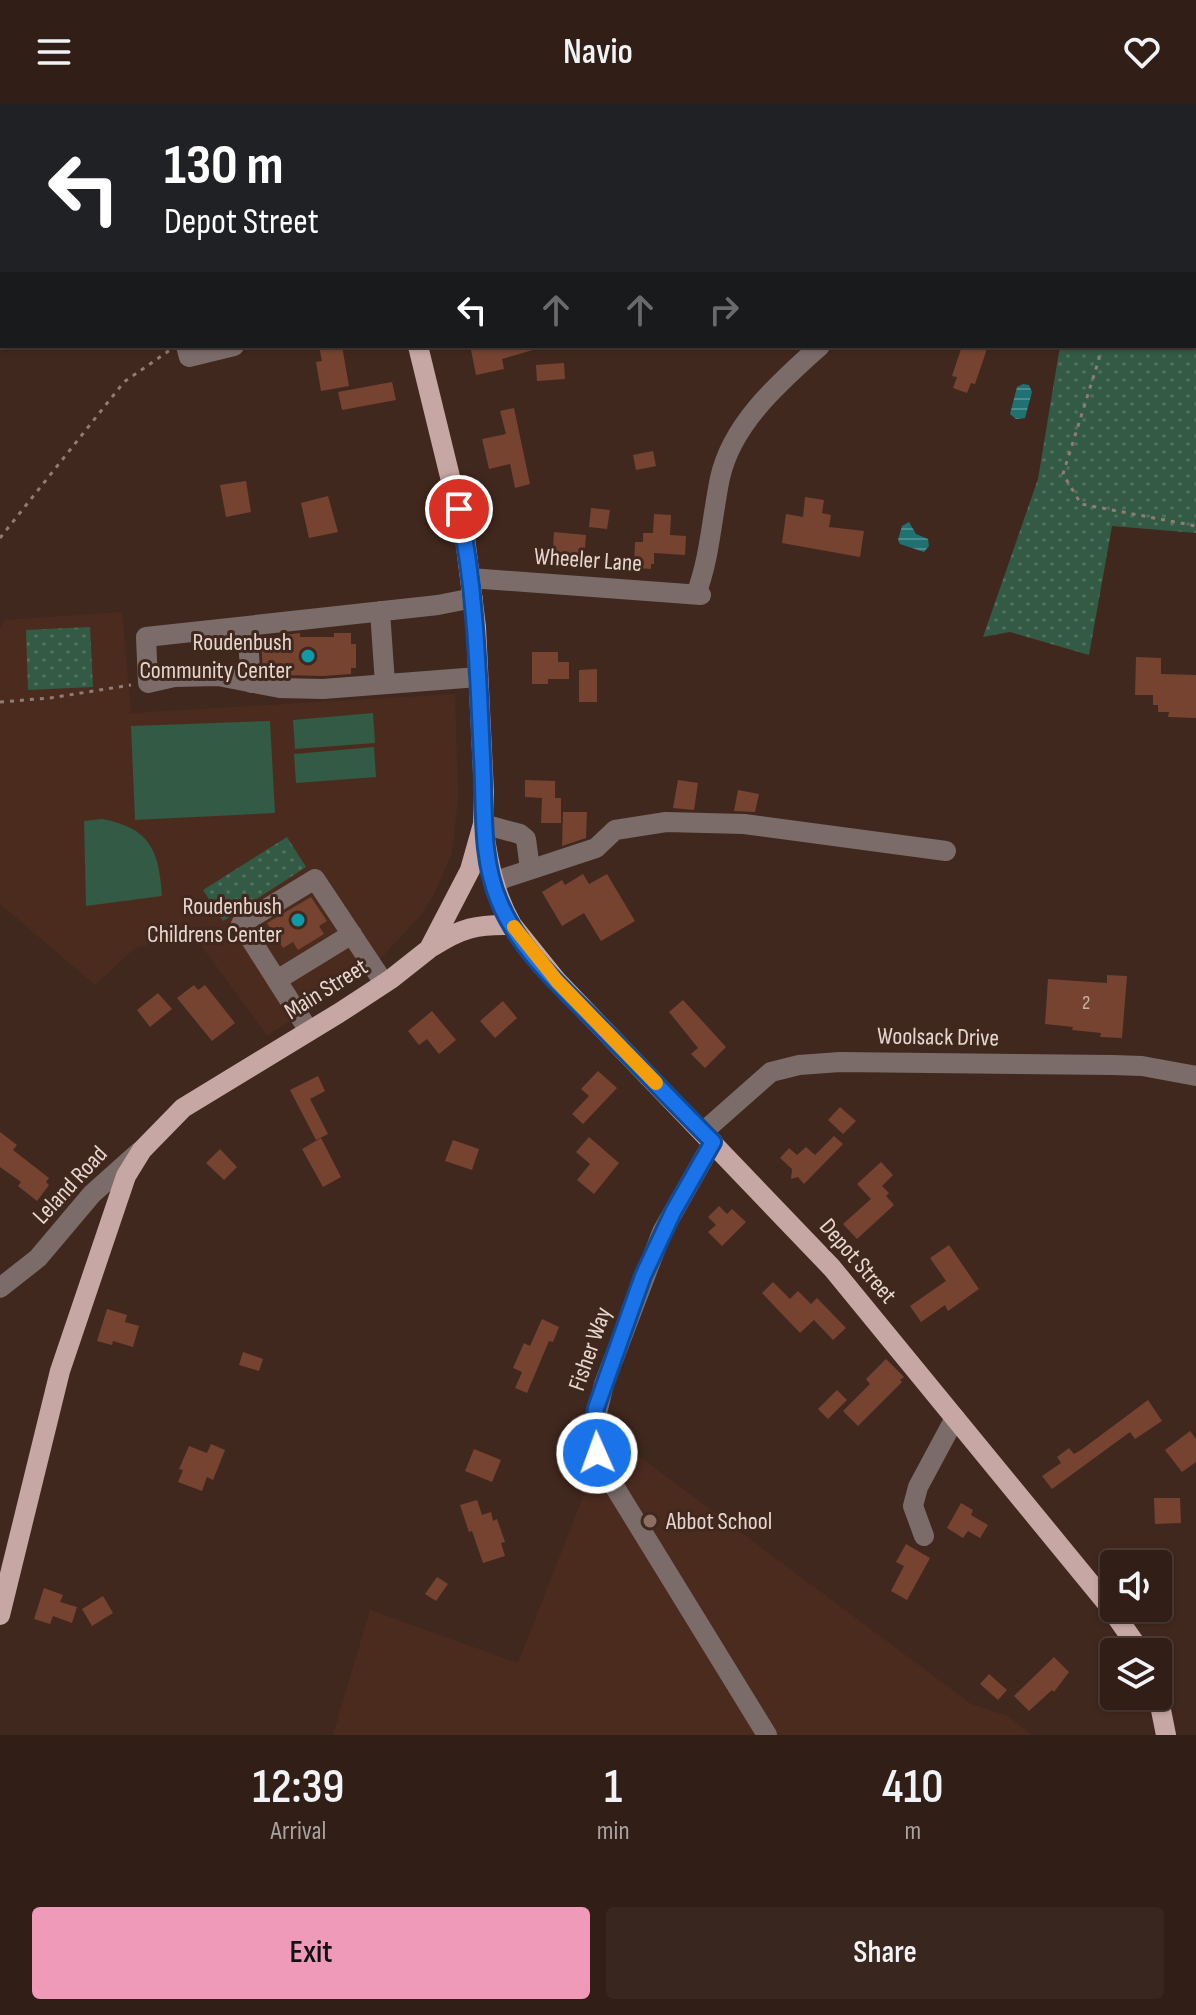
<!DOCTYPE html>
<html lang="en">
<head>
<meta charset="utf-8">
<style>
  body { margin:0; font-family:"Sofia Sans Condensed",sans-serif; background:#39271f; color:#f1f3f6; height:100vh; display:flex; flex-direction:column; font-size:30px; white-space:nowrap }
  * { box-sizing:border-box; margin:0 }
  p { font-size:26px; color:#a8a2a1 }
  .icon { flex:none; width:44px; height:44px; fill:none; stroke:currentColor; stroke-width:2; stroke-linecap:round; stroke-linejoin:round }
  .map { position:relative; height:1631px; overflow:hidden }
  .sheet { display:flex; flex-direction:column; background:#311e16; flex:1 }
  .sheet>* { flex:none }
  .banner { position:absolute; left:0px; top:0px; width:1196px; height:244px; box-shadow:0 2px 6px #0004,0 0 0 2px #4c3c35; background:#202124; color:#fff; overflow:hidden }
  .tools { position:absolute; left:1100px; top:1446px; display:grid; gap:16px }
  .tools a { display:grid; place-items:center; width:72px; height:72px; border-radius:8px; background:#311e16; box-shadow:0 2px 6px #0004,0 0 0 2px #4c3c35; font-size:40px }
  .pin { position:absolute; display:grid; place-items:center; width:68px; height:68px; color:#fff; margin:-34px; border:4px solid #fff; border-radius:50%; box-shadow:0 2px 8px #0007 }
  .me { position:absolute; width:88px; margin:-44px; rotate:358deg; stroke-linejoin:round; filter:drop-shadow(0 0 6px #0008) }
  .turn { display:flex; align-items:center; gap:28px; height:168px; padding:0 32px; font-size:36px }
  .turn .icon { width:104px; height:104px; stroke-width:2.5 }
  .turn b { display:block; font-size:56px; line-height:68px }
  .lanes { display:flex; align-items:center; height:76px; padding:0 32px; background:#0003; justify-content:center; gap:40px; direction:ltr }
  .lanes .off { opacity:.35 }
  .eta { display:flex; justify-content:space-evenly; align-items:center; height:136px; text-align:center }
  .eta b { font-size:48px; font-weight:600; line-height:56px }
  .button { display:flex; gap:16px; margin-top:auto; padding:16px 32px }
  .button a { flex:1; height:92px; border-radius:8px; background:#ef9ab8; color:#111; font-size:32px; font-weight:600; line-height:92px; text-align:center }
  .button a+a { background:#39271f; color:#f1f3f6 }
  header { display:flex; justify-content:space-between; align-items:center; height:104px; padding:0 32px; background:#311e16; font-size:36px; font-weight:600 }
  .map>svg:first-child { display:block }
  .built { fill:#4c2b1f }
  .park { fill:url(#park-dots) }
  .garden { fill:#335a44 }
  .water { fill:url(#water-rules) }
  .building { fill:#764330 }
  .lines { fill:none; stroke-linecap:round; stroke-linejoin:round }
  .path { stroke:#917c73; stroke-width:3; stroke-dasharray:4 6; stroke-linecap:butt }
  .minor { stroke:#7b6c6a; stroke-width:20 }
  .major { stroke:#c6a7a4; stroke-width:20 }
  .route-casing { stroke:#114b97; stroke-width:20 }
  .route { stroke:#1a73e8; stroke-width:14 }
  .slow { stroke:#f59e0b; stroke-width:14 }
  .culture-dot { fill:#0f9aa8; stroke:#41281e; stroke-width:3 }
  .education-dot { fill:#8d6e63; stroke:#41281e; stroke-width:3 }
  .labels { text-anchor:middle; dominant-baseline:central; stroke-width:6; stroke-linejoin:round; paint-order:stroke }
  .number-label { font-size:20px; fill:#cbb1a7 }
  .street-label { font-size:24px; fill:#e7d6cf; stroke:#41281e }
  .poi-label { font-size:24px; fill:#e7d6cf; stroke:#41281e; text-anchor:end }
</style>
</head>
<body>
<header><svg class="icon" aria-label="menu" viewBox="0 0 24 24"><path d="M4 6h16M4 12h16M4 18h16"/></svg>Navio<svg class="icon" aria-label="heart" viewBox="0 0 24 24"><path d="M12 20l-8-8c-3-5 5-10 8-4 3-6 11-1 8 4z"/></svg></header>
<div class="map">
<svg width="1196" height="1631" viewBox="0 0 1196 1631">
  <defs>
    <pattern id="park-dots" width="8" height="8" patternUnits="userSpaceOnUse" patternTransform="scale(2)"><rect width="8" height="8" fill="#335a44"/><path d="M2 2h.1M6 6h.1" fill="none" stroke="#51715e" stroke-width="1.8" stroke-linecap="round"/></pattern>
    <pattern id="water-rules" width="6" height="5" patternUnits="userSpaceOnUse" patternTransform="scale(2)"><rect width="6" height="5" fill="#1f7172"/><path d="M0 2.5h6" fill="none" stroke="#4a8b8b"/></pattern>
  </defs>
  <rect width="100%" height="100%" fill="#41281e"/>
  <path class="built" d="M122,508L131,609L455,590L458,692L454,733L451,751L435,788L421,811L379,856L317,901L267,931L192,829L135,844L95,881L0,800V526L4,516Z
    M608,1329L971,1600L1008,1612L1032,1631H333L370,1506L518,1559Z"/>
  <path class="park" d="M1194,74H1196V429L1112,422L1089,551L1010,528L983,533L1038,375L1060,242H1194Z
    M90,523L93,583L28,586L26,526Z
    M287,733L306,763L223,817L203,786Z"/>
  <path class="garden" d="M373,609L375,639L295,645L293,616Z
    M270,617L275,709L135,716L131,622Z
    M374,643L376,673L296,679L294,650Z
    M102,715C150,724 159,746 162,792L86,802L84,717Z"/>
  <path class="water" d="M1023,280L1029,281L1032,288L1025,314L1016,315L1010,310L1017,283Z
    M909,418L916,430L928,435L929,442L924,448L900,440L898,436L902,422Z"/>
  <path class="building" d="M319,242H342L349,282L321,287L316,258L322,257Z
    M491,242H533V246L502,255L504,265L476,271L471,246Z
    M962,242H988L975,280L971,279L967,289L953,284L957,273L952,272Z
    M564,259L565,275L537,277L536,261Z
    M392,278L396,296L342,306L338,288Z
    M514,304L530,380L515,384L510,360L489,365L482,335L506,330L500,307Z
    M653,347L656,362L636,366L633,351Z
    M246,377L251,408L226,413L220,381Z
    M328,392L338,428L309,434L301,399Z
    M805,393L824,396L822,409L831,411L829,423L864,427L860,453L782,439L786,410L803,413Z
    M591,404L610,406L607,425L589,423Z
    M654,410L671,411L670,431L686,432L685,451L654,449V460H651V465L634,464L635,438H643V429H653Z
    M554,428L586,431L584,455L573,454V461L552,460Z
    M300,529V533H334V529H351V540H356V564H351V570L323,572L281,571L263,568L261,534Z
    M532,548H558V558H569V575H548V580H532Z
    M1136,553L1161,554V570L1196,571V614L1168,613L1169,608H1158V601H1153V591H1135Z
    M597,565V598H579V566Z
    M525,676L555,677V694H561V719H541L542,694L525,693Z
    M678,676L698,679L694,706L673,704Z
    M738,686L759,690L755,708L734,707Z
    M563,708H587L586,734L562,742Z
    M583,770L589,780L607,770L635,817L601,837L584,809L562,822L542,788L562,776L565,781Z
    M311,793L327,817L319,822L324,830L298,846L293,838L283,844L267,819Z
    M1107,871L1127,872L1122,934L1100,933L1101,929L1072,926L1073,923L1045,920L1048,875L1107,879Z
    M194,881L198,886L205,881L235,919L212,937L177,894Z
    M158,889L172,905L150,923L137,906Z
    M683,896L726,943L705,964L691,950L698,944L669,908Z
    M503,897L517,914L495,934L480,917Z
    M432,907L456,936L439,950L427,935L419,941L408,927Z
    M598,967L617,984L583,1020L572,1010L589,992L581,985Z
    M318,972L325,987L310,995L328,1030L316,1036L290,986Z
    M840,1003L856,1017L843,1030L828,1016Z
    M0,1028L17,1041L13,1046L49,1074L46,1078L49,1081L37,1097L18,1082L21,1078L0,1063Z
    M834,1032L843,1040L804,1080L798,1073L791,1075L792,1065L780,1054L789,1044L797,1051L806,1043L815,1051Z
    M589,1033L619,1059L594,1090L577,1076L590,1060L576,1048Z
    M321,1034L341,1073L323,1083L302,1045Z
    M453,1036L479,1045L472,1066L445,1057Z
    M220,1045L237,1063L224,1076L206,1059Z
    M881,1058L893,1071L882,1082L889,1089L886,1092L894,1101L857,1135L843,1120L871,1095L857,1080Z
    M719,1102L727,1110L732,1105L746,1118L722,1142L708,1128L716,1121L708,1113Z
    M949,1141L979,1185L948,1207L945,1201L921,1218L910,1202L946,1177L930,1154Z
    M773,1178L790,1195L798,1187L811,1200L817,1194L846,1224L833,1236L814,1216L800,1229L762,1189Z
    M107,1205L127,1211L125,1218L139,1222L133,1243L113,1237L112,1241L97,1237Z
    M542,1215L559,1223L553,1238L549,1237L527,1289L515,1284L522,1268L513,1264L524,1239L530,1242Z
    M243,1248L263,1255L259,1267L239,1261Z
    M886,1255L904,1273L900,1276L902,1278L858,1322L843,1307L870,1280L866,1275Z
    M837,1286L847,1296L828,1315L818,1305Z
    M1148,1296L1162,1317L1135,1335L1130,1328L1052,1385L1042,1372L1061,1359L1057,1353L1069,1344L1074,1350L1081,1346Z
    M1190,1327L1196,1335V1358L1182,1368L1165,1346Z
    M211,1340L225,1346L213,1376L207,1373L202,1387L178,1378L183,1366L179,1365L189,1342L207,1349Z
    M474,1345L501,1356L492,1378L465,1367Z
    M1154,1394H1180L1181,1419L1155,1420Z
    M477,1396L482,1411L491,1408L493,1417L497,1415L505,1438L501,1439L505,1452L483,1459L472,1427L469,1428L460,1401Z
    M961,1399L973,1406L971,1411L988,1421L980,1434L968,1427L963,1434L947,1424Z
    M906,1440L930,1454L907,1496L891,1487L904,1462L896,1458Z
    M437,1473L448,1480L436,1497L425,1490Z
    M44,1484L63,1491L60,1498L77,1503L72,1519L53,1512L50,1520L34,1515Z
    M103,1492L113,1509L92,1522L82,1505Z
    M1054,1553L1069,1568L1054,1588L1052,1586L1029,1607L1014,1592Z
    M989,1570L1007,1586L998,1596L980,1580Z"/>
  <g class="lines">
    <path class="path" d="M1183,2V0
      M0,128H2
      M1098,242L1099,255L1063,370L1081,400L1196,422
      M0,434L124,278L170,246
      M0,598L50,594L131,581"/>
    <path class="minor" d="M119,0L120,2
      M243,0V2
      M186,242L189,253L234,242
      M470,474L701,491
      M696,490C710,454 712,412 720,374C732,319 780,278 820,242
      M473,494L438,501L146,533L148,579L174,573L218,572L280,584L323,585L478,573
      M380,507L385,580
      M247,522L251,579
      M483,720L520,730L526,735L530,765
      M493,778L596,744L615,726L666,718L744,720L946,747
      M277,876L352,830
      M309,927L241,820L315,775L384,879
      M703,1028L771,968L799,961L840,958L1113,961L1142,962L1196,972
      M713,1038L662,1128L604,1280L594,1322L595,1340L600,1359L767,1631
      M0,1184L38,1154L92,1090L139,1048
      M924,1432L913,1402L918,1383L955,1314"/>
    <path class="major" d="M372,0V2
      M484,728C489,762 495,791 512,821
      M432,843C461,824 477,820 512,821L557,877L832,1164L1109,1502L1141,1548
      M0,1511L60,1267L126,1072L142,1046L183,1004L339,909L391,875L429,845L470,766L483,720L484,689L476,523L465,434L418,242
      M1158,1591L1166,1631"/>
  </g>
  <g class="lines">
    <defs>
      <path id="route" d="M459,405C476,487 478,570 482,653C485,702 480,752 499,797C518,845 563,884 598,920C636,959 674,999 713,1038L673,1108L643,1172L596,1304L593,1330L597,1349"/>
    </defs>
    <use href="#route" class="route-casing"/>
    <use href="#route" class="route"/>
    <path class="slow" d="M514,823L557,877L656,979"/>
  </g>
  <g class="culture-dot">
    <circle cx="308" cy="552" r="8"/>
    <circle cx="298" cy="816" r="8"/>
  </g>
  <circle class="education-dot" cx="650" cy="1417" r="8"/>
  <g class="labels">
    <g class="number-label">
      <text x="1086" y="899">2</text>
    </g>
    <g class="street-label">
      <text transform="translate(588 456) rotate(4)">Wheeler Lane</text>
      <text transform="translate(326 885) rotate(-32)">Main Street</text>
      <text transform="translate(938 933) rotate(1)">Woolsack Drive</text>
      <text transform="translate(70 1081) rotate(-47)">Leland Road</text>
      <text transform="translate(858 1157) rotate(49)">Depot Street</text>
      <text transform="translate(590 1245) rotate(-71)">Fisher Way</text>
    </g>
    <g class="poi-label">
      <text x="292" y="538">Roudenbush<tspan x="292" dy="28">Community Center</tspan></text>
      <text x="282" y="802">Roudenbush<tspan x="282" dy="28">Childrens Center</tspan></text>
      <text x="666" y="1417" text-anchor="start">Abbot School</text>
    </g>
  </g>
</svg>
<div class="tools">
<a><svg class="icon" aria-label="sound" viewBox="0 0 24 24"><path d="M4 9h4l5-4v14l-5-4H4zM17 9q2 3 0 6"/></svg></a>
<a><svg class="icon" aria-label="layers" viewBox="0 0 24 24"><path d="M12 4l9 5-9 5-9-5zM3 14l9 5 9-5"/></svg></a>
</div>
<div class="pin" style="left:459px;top:405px;background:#d93025"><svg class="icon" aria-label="arrive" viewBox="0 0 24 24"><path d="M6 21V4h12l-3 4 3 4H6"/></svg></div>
<svg class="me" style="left:597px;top:1349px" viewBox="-20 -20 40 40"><circle r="17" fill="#1a73e8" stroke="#fff" stroke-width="3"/><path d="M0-11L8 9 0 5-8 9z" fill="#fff"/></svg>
<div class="banner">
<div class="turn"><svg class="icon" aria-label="left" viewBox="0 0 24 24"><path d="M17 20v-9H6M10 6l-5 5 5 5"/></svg><div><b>130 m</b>Depot Street</div></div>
<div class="lanes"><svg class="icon" aria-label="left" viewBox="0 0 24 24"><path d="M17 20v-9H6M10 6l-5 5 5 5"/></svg><svg class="icon off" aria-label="ahead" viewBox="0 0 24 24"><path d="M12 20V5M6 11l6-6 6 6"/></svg><svg class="icon off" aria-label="ahead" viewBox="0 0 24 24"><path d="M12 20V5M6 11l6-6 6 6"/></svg><svg class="icon off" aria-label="right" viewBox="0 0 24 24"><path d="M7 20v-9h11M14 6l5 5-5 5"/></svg></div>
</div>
</div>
<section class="sheet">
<div class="eta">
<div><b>12:39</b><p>Arrival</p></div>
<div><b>1</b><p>min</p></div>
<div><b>410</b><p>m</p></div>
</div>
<div class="button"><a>Exit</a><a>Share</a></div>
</section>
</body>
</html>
